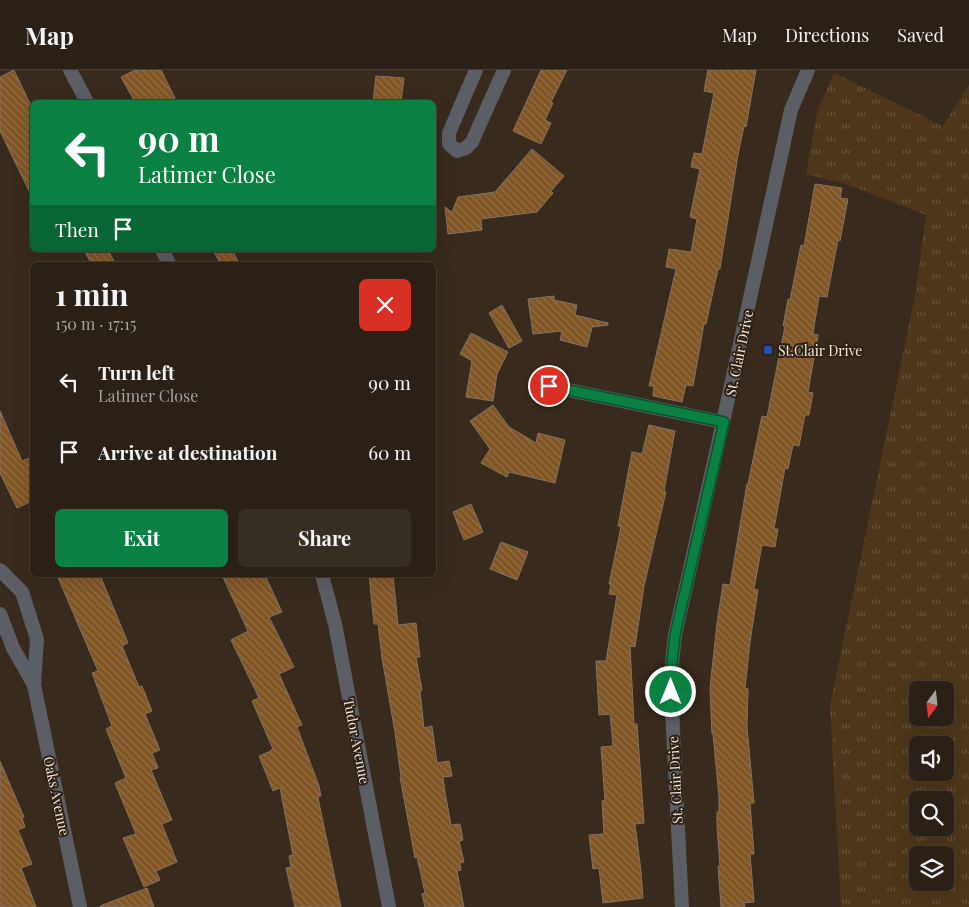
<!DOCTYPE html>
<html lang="en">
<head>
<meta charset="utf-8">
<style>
  body { margin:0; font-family:"Playfair Display",serif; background:#362d23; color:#f1f3f6; height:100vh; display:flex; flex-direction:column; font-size:19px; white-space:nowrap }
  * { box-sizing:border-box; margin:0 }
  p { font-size:16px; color:#a5a3a1 }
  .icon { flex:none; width:28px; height:28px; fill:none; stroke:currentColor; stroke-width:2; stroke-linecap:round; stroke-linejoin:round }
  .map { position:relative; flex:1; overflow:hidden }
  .sheet { position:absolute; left:30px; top:192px; width:406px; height:315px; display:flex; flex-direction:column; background:#2a2016; border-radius:8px; box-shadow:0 5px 20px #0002,0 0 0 1px #463e35 }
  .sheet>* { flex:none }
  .banner { position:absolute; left:30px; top:30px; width:406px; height:152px; border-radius:8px; box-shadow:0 5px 20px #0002,0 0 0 1px #463e35; background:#0b8043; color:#fff; overflow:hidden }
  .needle { width:32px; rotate:195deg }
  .fabs { position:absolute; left:909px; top:611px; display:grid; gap:10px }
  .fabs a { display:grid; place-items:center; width:45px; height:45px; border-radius:8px; background:#2a2016; box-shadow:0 5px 20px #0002,0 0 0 1px #463e35; font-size:25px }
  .pin { position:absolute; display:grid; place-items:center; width:42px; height:42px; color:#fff; margin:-21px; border:2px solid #fff; border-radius:50%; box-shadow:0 1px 5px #0007 }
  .me { position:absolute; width:55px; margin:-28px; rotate:0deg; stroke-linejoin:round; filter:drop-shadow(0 0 4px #0008) }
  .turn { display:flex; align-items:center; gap:18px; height:105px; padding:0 25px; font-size:22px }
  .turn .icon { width:65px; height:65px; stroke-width:2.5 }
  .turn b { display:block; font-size:35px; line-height:42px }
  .then { display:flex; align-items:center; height:48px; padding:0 25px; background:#0003; gap:10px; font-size:19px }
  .round { display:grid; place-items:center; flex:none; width:52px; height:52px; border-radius:8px; background:#362d23 }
  .overview { display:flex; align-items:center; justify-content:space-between; height:85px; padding:0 25px }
  h1 { font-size:30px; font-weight:700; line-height:38px }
  .button { display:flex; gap:10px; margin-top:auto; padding:10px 25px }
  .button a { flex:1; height:58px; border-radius:8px; background:#0b8043; color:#fff; font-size:20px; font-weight:700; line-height:58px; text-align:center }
  .button a+a { background:#362d23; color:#f1f3f6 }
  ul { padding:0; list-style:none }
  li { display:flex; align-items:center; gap:15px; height:70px; padding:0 25px }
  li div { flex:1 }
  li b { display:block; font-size:19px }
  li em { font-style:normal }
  header { display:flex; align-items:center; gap:30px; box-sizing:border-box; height:70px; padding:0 25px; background:#2a2016; border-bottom:1px solid #463e35 }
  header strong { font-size:24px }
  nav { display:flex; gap:28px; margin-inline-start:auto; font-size:18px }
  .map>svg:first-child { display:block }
  .park { fill:url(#park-tufts); fill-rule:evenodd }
  .building { fill:url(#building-back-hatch); stroke:#827263 }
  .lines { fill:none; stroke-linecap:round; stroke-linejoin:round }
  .minor { stroke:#5c5e66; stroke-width:14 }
  .route-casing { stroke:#07532c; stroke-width:12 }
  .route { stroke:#0b8043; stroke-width:9 }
  .transit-dot { fill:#1a4fb4; stroke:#2e2114; stroke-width:2 }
  .labels { text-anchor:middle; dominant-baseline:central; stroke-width:4; stroke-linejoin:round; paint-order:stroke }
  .poi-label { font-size:14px; fill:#f1e8e0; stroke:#2e2114; text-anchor:start }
  .street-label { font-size:14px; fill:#f1e8e0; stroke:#2e2114 }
</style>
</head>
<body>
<header>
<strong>Map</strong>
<nav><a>Map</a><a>Directions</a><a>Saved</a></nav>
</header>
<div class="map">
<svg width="969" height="837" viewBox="0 0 969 837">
  <defs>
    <pattern id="park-tufts" width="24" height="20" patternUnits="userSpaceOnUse" patternTransform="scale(1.25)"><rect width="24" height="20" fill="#4e361a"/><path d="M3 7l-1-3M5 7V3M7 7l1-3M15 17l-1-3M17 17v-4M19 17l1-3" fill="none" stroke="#68533b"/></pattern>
    <pattern id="building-back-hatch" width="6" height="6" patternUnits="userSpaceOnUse" patternTransform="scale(1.25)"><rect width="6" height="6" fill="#815625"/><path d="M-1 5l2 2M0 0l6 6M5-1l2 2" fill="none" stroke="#936e44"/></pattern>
  </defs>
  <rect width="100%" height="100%" fill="#382b1d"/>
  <path class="park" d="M834,3L943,56L969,15V837H841L830,635L915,226L926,145L849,115L806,104L818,39ZM918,620H945V648H918ZM918,675H945V702H918ZM918,730H945V758H918ZM918,785H945V812H918Z"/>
  <path class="building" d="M14,0L32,38V127L0,61V7Z
    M135,0H161L175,28L167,32H135L121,7Z
    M541,0H567L551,32L553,33L545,50L551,53L541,74L513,61Z
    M708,0H756L746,57L744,56L738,85L720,199H718L706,254H704L693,316L686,315L682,332L653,326L654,316H649L676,199L666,197L669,179L691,182L697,149L690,147L700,99L691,97L694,83L702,84L714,23L704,21Z
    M376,6L404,8L401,32H373Z
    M532,79L564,106L551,121L553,123L537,142L481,149L482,160L448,164L445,137L452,142L458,127L495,122Z
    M815,114L842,118L840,128L848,129L840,171L838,170L827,227L819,226L813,264L818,265L808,322L813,323L809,345H805L799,376L793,375L788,399L785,398L774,459H778L775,477L762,475L754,519L758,520L750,572L745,618L748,619L747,657L754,733H750L754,784H750L754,832L744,833L745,837H721L718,796H720L717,757V742H719V727L713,664H712L710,618L717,553L723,514L730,515L747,414H748L762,346L767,347L785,256H783L788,229L790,230L801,175L804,176Z
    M84,180H108L116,195H92Z
    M213,180H232L240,195H221Z
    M554,226V230L577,235L575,245L608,253V255L592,257L587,277L560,270L562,261L533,264L528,229Z
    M502,235L522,271L509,278L489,243Z
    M471,263L508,282L497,304L493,331L466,327L472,291L460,284Z
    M493,335L509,357L536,373L538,363L565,370L555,413L509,402L507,407L481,393L490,379L470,351Z
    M0,341L22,391L32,387V431L17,438L0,403Z
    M649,355L675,361L664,421L666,422L644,516L635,577L630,576L634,654H637L644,753L635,754L641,801L643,828L603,833L599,798L593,799L589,765L604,764L602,731L605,730L601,677L613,676L610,644L599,645L596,591H606L617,525L609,524L611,514H609L621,457L618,456L632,382L642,384Z
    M471,434L483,462L464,470L453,442Z
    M501,472L528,482L517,510L490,499Z
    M57,505H100L128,573L122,576L139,617L142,616L152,641L145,644L160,680L152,683L158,698L151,700L172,750L162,754L177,792L156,801L160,810L144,817L123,768L136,764L115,713L126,708L106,659L112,656L92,603L98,601Z
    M222,505H265L282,542L269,547L294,597L279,604L302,655L297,657L319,716L321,726H318L319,733L341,837H295L286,798L291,797L289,786L293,785L280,718L273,721L259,686L271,681V680L273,679L252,631L259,628L231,570L248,561Z
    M369,505H393L398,555L416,553L420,587H416L422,620L420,621L424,658L432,656L437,693L449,691L452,706L443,707L445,722L451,755L460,754L463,770L459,771L464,792L460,793L461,800L457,801L464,837H425L422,824L425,823L417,787L415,788L400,707H401L395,662L382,588L378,554H374Z
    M0,691L24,747L22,748L25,757L18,760L32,794L21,798L36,837H0Z
    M147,818L154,837H101L100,836Z"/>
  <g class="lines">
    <path class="minor" d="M70,0L87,32
      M476,0L449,63V74L457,81L466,78L472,72L504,0
      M162,180L170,195
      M549,316L723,352
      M0,500L22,522L37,569L34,615L80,837
      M322,505L335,554L389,837
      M0,544L13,578L34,615
      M682,837L672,640L671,603L675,565L723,352L791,40L808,0"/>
  </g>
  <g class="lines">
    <defs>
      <path id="route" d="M549,316L724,352L675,565L671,603V622"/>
    </defs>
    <use href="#route" class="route-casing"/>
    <use href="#route" class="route"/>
  </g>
  <rect class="transit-dot" x="763" y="275" width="10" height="10" rx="2.5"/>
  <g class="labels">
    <g class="poi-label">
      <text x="778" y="280">St.Clair Drive</text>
    </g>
    <g class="street-label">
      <text transform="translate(739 283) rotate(-78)">St. Clair Drive</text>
      <text transform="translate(357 671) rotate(79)">Tudor Avenue</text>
      <text transform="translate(675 710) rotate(-93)">St. Clair Drive</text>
      <text transform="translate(57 726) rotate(78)">Oaks Avenue</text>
    </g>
  </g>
</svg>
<div class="fabs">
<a><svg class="needle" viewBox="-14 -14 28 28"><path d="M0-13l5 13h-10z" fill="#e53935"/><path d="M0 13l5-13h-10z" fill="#a5a3a1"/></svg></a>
<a><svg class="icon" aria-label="sound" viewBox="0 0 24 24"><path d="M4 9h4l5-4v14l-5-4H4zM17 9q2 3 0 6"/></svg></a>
<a><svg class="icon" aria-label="search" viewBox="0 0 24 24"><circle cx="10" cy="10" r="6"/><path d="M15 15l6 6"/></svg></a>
<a><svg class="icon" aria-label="layers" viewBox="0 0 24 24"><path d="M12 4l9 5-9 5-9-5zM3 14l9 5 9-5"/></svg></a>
</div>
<div class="pin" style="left:549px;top:316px;background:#d93025"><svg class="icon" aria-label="arrive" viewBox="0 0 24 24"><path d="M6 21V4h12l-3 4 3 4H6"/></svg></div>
<svg class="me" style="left:671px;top:622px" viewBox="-20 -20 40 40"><circle r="17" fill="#0b8043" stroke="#fff" stroke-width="3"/><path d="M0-11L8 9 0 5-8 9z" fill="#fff"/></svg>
<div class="banner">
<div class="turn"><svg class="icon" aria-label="left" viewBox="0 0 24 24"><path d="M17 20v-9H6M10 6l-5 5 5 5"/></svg><div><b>90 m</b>Latimer Close</div></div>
<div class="then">Then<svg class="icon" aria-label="arrive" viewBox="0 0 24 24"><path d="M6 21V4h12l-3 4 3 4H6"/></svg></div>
</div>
<section class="sheet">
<div class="overview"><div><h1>1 min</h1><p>150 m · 17:15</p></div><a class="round" style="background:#d93025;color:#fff"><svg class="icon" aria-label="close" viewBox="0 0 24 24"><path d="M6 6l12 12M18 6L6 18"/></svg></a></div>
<ul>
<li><svg class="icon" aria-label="left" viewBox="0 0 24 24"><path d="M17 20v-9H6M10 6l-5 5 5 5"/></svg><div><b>Turn left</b><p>Latimer Close</p></div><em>90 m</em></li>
<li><svg class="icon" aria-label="arrive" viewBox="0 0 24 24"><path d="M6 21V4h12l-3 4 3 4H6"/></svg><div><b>Arrive at destination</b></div><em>60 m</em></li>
</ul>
<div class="button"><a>Exit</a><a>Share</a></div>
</section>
</div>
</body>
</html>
